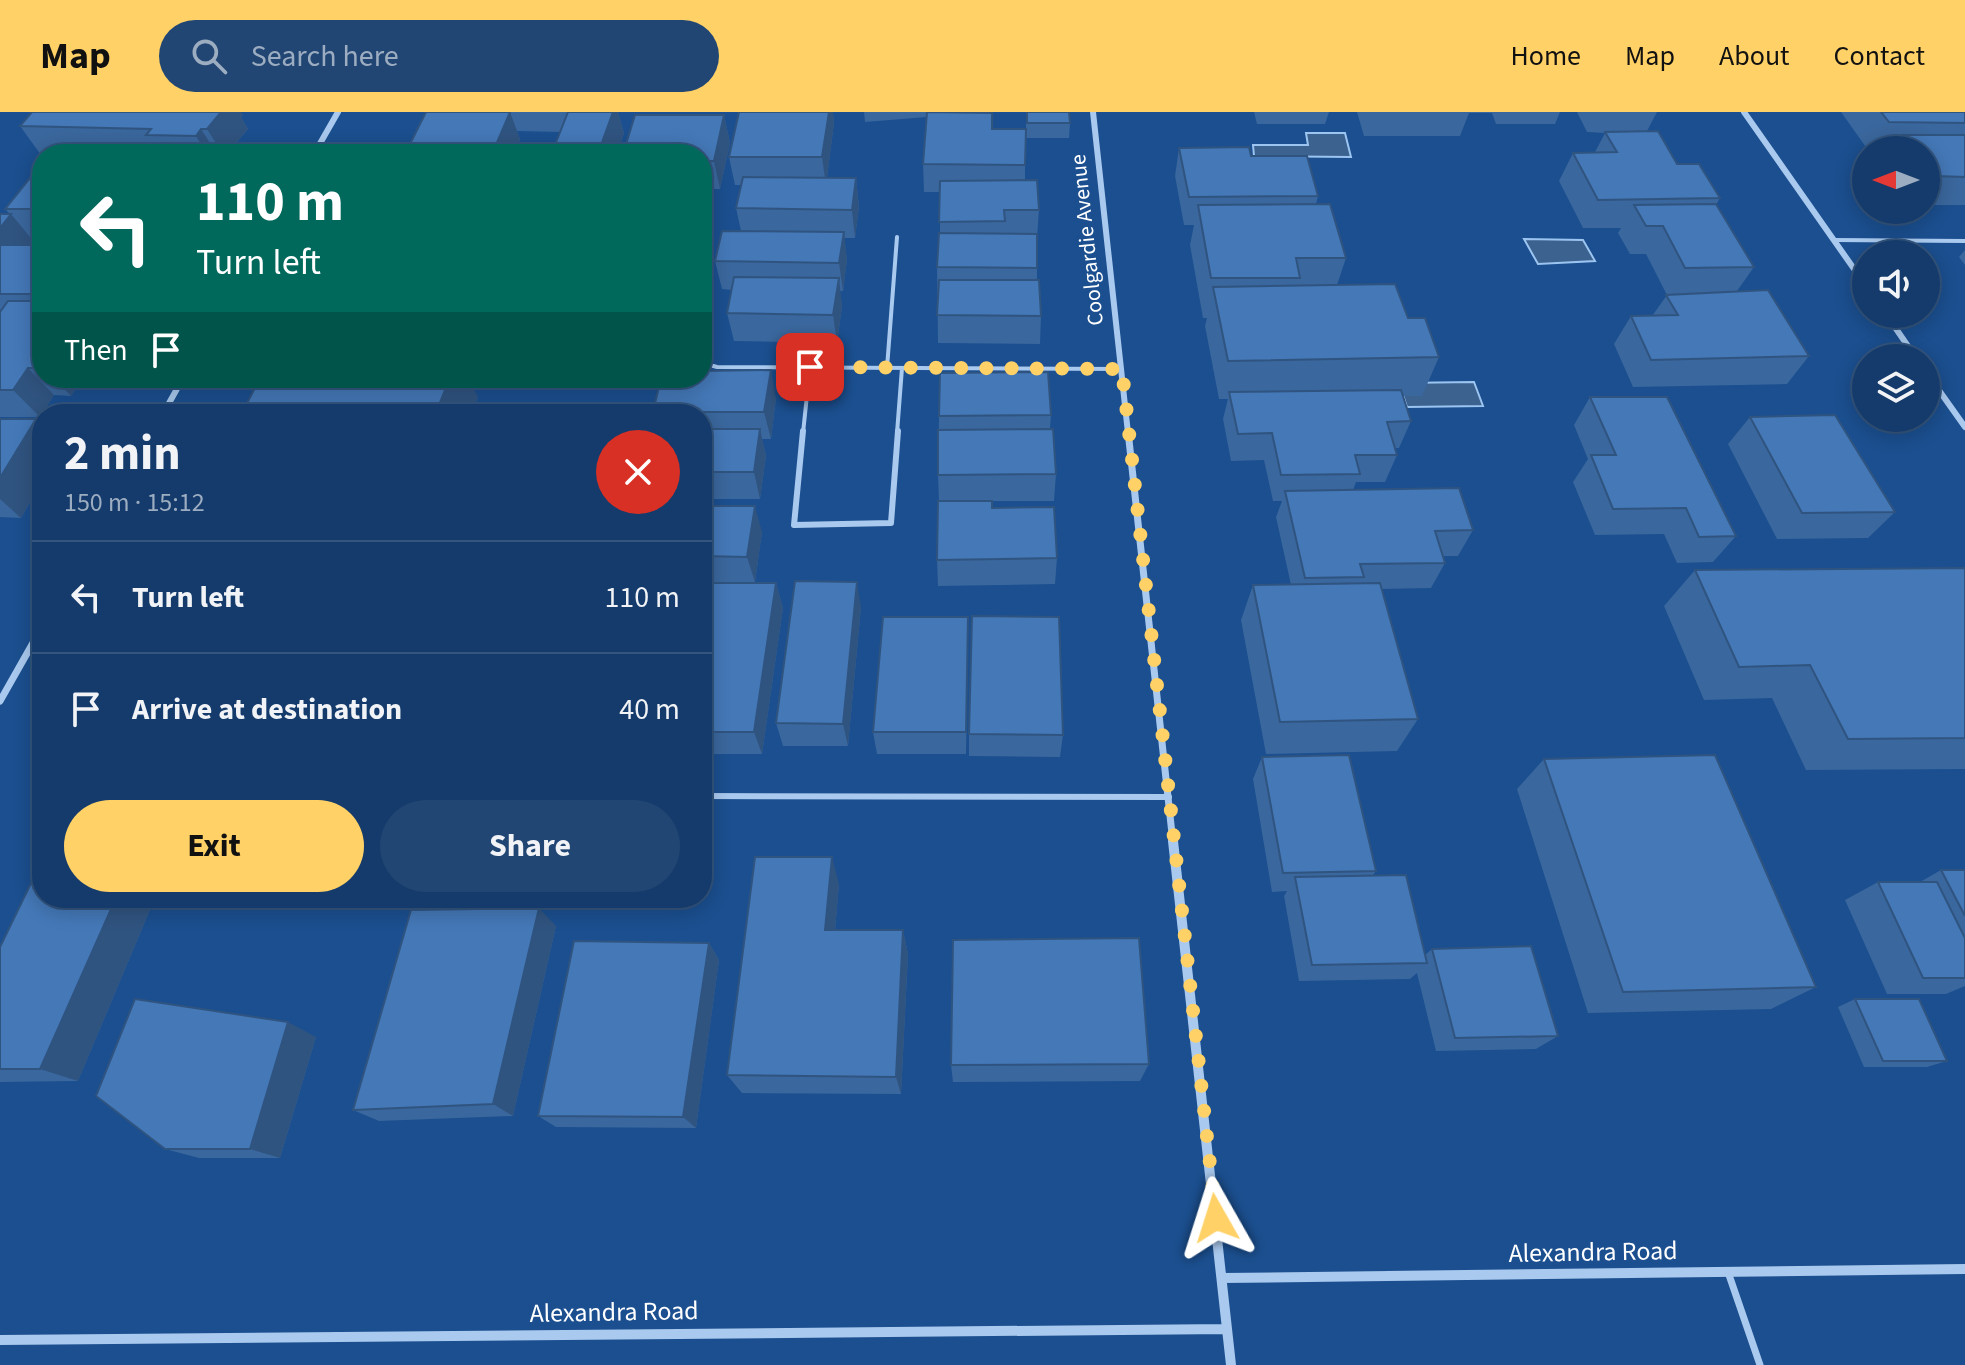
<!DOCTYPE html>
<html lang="en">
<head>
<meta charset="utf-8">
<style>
  body { margin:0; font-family:"Source Sans 3",sans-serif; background:#214673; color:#f1f3f6; height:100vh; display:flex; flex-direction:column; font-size:30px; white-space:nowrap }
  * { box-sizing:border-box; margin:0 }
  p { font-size:26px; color:#9dadc1 }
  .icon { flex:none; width:44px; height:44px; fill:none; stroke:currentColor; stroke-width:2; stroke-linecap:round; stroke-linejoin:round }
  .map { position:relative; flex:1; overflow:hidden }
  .sheet { position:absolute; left:32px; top:292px; width:680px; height:504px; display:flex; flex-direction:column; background:#143b6b; border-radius:32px; box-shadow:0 4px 20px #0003,0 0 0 2px #33557e }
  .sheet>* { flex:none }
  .banner { position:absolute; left:32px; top:32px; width:680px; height:244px; border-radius:32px; box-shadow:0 4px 20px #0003,0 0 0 2px #33557e; background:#00695c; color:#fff; overflow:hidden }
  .needle { width:52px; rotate:270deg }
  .tools { position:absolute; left:1852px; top:24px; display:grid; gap:16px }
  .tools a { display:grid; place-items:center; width:88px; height:88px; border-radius:50%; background:#143b6b; box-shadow:0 4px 20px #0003,0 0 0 2px #33557e; font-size:40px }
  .pin { position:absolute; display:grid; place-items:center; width:68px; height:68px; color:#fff; margin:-34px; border-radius:16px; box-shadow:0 4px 12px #0006 }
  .me { position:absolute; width:88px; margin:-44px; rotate:354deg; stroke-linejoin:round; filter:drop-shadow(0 0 6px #0008) }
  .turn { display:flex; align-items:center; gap:28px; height:168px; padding:0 32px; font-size:36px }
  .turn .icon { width:104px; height:104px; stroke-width:2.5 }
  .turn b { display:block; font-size:56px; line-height:68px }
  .then { display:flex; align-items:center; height:76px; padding:0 32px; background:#0003; gap:16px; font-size:30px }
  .round { display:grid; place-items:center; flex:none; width:84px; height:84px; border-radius:42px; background:#214673 }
  .overview { display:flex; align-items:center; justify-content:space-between; height:136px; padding:0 32px }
  h1 { font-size:48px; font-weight:700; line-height:60px }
  .primary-button { display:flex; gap:16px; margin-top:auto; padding:16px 32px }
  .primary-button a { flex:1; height:92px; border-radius:48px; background:#ffd166; color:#111; font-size:32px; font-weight:700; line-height:92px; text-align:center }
  .primary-button a+a { background:#214673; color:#f1f3f6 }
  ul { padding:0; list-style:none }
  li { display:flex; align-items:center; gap:24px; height:112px; padding:0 32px; border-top:2px solid #33557e }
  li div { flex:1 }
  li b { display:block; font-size:30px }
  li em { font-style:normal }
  header { display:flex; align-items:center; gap:48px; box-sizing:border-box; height:112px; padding:0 40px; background:#ffd166; color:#111 }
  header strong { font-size:38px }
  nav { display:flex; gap:44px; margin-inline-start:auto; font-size:28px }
  .search { width:560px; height:72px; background:#214673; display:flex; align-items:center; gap:20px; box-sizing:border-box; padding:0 28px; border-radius:44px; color:#9dadc1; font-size:30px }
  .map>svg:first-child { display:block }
  .water { fill:#3c6290; stroke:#9cc4f0; stroke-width:2 }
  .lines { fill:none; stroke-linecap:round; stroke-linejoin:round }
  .service-far2 { stroke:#a9c9ee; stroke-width:4 }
  .service-far1 { stroke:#a9c9ee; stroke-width:6 }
  .service { stroke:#a9c9ee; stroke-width:7 }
  .minor-far2 { stroke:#a9c9ee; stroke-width:6 }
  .minor-far1 { stroke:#a9c9ee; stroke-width:7 }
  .minor { stroke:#a9c9ee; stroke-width:10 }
  .wall { fill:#3a679d }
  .shaded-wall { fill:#305480 }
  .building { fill:#4478b7; stroke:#305480; stroke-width:2 }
  .route { stroke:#ffd166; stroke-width:14; stroke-dasharray:0 25.2 }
  .labels { text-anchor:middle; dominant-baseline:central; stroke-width:8; stroke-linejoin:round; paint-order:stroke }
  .street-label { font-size:22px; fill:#fff; stroke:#1b4f8f }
  .near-street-label { font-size:26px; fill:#fff; stroke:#1b4f8f }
</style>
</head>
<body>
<header>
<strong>Map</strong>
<div class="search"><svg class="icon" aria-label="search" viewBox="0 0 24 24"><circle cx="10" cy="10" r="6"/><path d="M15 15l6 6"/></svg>Search here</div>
<nav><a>Home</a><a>Map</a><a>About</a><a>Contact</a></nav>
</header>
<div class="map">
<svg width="1965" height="1253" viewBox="0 0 1965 1253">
  <rect width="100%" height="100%" fill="#1b4f8f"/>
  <path class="water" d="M1306,21H1345L1351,45L1254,44L1253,33H1308Z
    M1524,127L1583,128L1595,149L1538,152Z
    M1474,270L1483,294L1407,295L1399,271Z"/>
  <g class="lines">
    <path class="service-far2" d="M1834,128L1965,129
      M702,251L717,255L1122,257
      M887,256L897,125
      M803,321L810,255
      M897,321L902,256"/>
    <path class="service-far1" d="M803,319L794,413L891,411L898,319
      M702,684L1169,685"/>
    <path class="service" d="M1728,1160L1760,1253"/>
    <path class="minor-far2" d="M1093,0L1128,321
      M1744,0L1866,174
      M314,42L338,0
      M1886,202L1916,246
      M1926,260L1965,315
      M163,302L183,266"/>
    <path class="minor-far1" d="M1128,319L1173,731
      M0,589L42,515"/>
    <path class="minor" d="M1173,729L1231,1253
      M1222,1166L1965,1157
      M0,1228L1227,1217"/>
  </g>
  <path class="wall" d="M426,0H618L624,21L617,42H558L555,33L560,20L517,19L520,27L515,42H407L406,40Z
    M739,0H833L834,11L827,66H856L859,95L855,126H844L847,148L843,179H840L842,194L837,231L734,229L727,201L732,178L722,177L715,149L741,119L736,96L741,73H735L729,45Z
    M864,0H950L992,17L1025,53V68L1039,98L1037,126V168L1041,204L1040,232L938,231L937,155L940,121V80H924L923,52L927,5L865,10Z
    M1026,0H1069L1070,11L1069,26H1026Z
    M1254,0H1329L1325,12H1257Z
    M1357,0H1560L1555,12H1496L1492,1H1469L1460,24H1364Z
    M1577,0H1657L1647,19L1677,52L1720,86L1716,93L1754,155L1737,179L1809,244L1787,272L1633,275L1614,232L1631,204H1652L1667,183L1646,142H1630L1618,121L1621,116H1583L1559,69L1573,41L1595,40L1605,21L1587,20Z
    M1841,0H1965V93H1926V38H1868Z
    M243,3L241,5L248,17L227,42L41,43L20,14Z
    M724,3L730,31L720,77H702V42Z
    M1179,36L1251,44L1318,84L1316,92L1346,146L1337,173L1408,206L1439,245L1422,284H1403L1411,309L1399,336H1395L1397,343L1385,370H1356L1353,378L1473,418L1458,444H1443L1445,451L1431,476L1382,477L1418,607L1397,639L1266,642L1241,508L1253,473H1291L1276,405L1282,389H1273L1264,348L1231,349L1223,307L1228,287H1219L1205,214L1207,206H1203L1190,133L1194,113H1184L1175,64Z
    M42,51V126H31L35,131L33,133H42V266H82L71,284L54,283L40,305H0V102H10L5,97Z
    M1965,138V153L1959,145Z
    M478,285L471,302H248L244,297Z
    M1590,285L1736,424L1713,450L1677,451L1664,422L1595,423L1573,370L1588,347L1574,313Z
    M776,286L771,327H762L766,344L760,387H702V302H654L653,300Z
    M1051,303L1050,317L1056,362L1054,389H992V396L1057,446L1055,472L938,474L937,448L939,389L938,363L939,304Z
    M1750,305L1895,400L1868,426L1777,427L1728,332Z
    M0,307L42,313V370L21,406L0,405Z
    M702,394L762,420L755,470H702Z
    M1965,456V657L1806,658L1772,586L1704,588L1664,494L1695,458Z
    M776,471L783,496L762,642H702V515Z
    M861,495L848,634H783L776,611Z
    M968,529L966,642H877L873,620Z
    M969,622L1063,623L1060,645L969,644Z
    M1262,645L1376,759L1373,763L1425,843L1432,837L1558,924L1536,937L1436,939L1417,861L1410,867L1299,869L1284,784L1287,779L1272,780L1253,667Z
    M1544,647L1816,875L1771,897L1588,901L1517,677Z
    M1941,758H1965V874L1946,882H1887L1845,788L1878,770H1920Z
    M839,772L835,818H903L908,842L901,982L742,981L727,963Z
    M42,786H155L78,969L0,970V835Z
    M556,814L513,1004L379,1009L353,998Z
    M709,831L719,848L696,1016L556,1015L538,1004Z
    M1855,887L1947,949L1927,955H1864L1838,895Z
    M316,925L280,1046H199L165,1037Z
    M1149,952L1140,969L953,970L951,953Z"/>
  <path class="shaded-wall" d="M221,0H241L243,3L241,5L248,17L227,42H223L207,17Z
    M510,0L520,27L515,42H494L493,40Z
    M613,0H618L624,21L617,42H604L601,33Z
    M829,0H833L834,11L826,74L822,45Z
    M724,3L730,31L720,77L714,49Z
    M201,17L217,42H207L196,24Z
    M856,66L859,95L855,126L852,98Z
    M11,102L35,131L12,161L0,147V116Z
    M844,120L847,148L843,179L839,151Z
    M839,166L842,194L837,231L833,203Z
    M28,256L54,283L40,305L13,278Z
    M771,258L776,286L771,327L764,300Z
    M54,266H82L71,284Z
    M450,266H468L478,285L471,302H444L439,293Z
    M36,307L42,313V370L21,406L0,387V366Z
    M760,317L766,344L760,387L754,360Z
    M755,394L762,420L755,470L747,445Z
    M857,470L861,495L848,634L843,612Z
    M776,471L783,496L762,642L754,620Z
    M968,505V529L966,642V620Z
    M832,745L839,772L833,842L825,818Z
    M116,786H155L78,969L40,957Z
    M539,796L556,814L513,1004L493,992Z
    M903,818L908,842L901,982L896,965Z
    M709,831L719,848L696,1016L683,1005Z
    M288,910L316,925L280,1046L250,1037Z"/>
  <path class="building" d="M32,0H221L207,17H201L196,24L146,23L151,17L20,14Z
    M426,0H510L493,40H406Z
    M568,0H613L601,33H555Z
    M739,0H829L822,45H729Z
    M927,0L992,1V17H1026L1025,53L923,52Z
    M1027,0H1069L1070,11H1027Z
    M1881,0H1965V11L1889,10Z
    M635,3H724L714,49H702V42H623Z
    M1658,19L1677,52H1699L1720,86L1598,88L1573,41L1617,40L1605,20Z
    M1903,23H1965V65L1935,64L1926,53V38H1915Z
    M56,34L211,36L207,42H49Z
    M1249,35L1251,44H1307L1318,84L1189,85L1179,36Z
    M42,51V97H5Z
    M743,65L856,66L852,98L736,96Z
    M1037,68L1039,98H1004L1005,109L939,110L940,69Z
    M1330,92L1346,146H1296L1300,166H1211L1198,93Z
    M1716,92L1754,155L1685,156L1663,114H1646L1634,93Z
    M0,102H11L0,116Z
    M722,119L844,120L839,151L715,149Z
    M939,121L1037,122V156L937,155Z
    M0,133H42V182H0Z
    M734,165L839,166L833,203L727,201Z
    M939,168H1039L1041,204L937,203Z
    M1395,172L1408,206H1425L1439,245L1228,249L1213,175Z
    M1768,178L1809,244L1651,248L1631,204L1678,203L1666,183Z
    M8,189H42V256H28L13,278H0V200Z
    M771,258L764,300H653L661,266H702V259Z
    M1048,260L1051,303L939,304L940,261Z
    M260,266H450L439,293L384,297H244Z
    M1401,278L1411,309L1387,310L1397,343H1355L1360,362L1281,363L1272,321L1238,322L1229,280Z
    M1590,285H1667L1736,424L1699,425L1686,396L1613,397L1591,343H1616Z
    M1835,303L1895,400L1802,401L1750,305Z
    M0,307H36L0,366Z
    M702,317H760L754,360H702Z
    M1053,317L1056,362L938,363V318Z
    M1459,376L1473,418L1435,419L1445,451L1360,452L1364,465L1305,466L1285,379Z
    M938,389H992V396L1054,395L1057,446L937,448Z
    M702,394H755L747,445L702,444Z
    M1965,456V626L1848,627L1810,553L1739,555L1695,458Z
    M795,469L857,470L843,612L776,611Z
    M711,471H776L754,620H702V515Z
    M1380,471L1418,607L1280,610L1253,473Z
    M972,504L1059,505L1063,623L969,622Z
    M883,505H968L966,620H873Z
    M1349,643L1376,759L1283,761L1262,645Z
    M1715,643L1816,875L1623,880L1544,647Z
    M755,745H832L825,818H903L896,965L727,963Z
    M1941,758H1965V804Z
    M35,763H42V786H116L40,957H0V835Z
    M1406,763L1427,851L1312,853L1295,765Z
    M1878,770H1937L1965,826V866H1923Z
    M539,796L493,992L353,998L411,798Z
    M1139,826L1149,952L951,953L953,828Z
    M574,829L709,831L683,1005L538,1004Z
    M1531,834L1558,924L1455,926L1432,837Z
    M135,887L288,910L250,1037H165L96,984Z
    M1855,887H1919L1947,949H1883Z"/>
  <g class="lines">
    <path class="route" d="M810,255L1122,257L1216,1106"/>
  </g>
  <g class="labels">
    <g class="street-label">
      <text transform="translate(1087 128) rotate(-96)">Coolgardie Avenue</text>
    </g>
    <g class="near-street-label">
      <text transform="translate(1593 1140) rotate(-1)">Alexandra Road</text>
      <text transform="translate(614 1200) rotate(-1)">Alexandra Road</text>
    </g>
  </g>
</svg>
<div class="tools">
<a><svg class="needle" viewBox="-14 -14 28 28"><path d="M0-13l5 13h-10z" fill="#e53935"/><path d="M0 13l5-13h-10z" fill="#9dadc1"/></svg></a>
<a><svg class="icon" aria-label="sound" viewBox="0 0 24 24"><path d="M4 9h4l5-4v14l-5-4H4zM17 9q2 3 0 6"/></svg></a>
<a><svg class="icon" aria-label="layers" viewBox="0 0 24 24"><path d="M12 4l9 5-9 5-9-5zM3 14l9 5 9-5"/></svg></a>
</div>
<div class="pin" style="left:810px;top:255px;background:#d93025"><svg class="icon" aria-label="arrive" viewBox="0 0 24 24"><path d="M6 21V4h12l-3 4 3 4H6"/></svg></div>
<svg class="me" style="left:1216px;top:1106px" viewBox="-20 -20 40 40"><path d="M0-17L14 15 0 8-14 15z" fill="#ffd166" stroke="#fff" stroke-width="4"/></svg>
<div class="banner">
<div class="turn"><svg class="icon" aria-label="left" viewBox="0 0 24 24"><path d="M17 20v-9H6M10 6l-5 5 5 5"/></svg><div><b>110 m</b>Turn left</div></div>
<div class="then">Then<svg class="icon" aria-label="arrive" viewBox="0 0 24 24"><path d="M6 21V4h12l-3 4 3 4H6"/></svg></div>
</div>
<section class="sheet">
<div class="overview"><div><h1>2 min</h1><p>150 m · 15:12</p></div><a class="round" style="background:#d93025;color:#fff"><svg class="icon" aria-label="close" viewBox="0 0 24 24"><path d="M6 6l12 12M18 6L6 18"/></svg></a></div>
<ul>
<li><svg class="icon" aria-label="left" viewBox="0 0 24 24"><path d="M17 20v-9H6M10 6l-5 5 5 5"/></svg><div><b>Turn left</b></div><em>110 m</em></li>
<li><svg class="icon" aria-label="arrive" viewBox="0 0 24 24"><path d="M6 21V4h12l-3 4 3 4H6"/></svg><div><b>Arrive at destination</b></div><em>40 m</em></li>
</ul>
<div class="primary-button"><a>Exit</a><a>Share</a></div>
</section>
</div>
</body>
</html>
